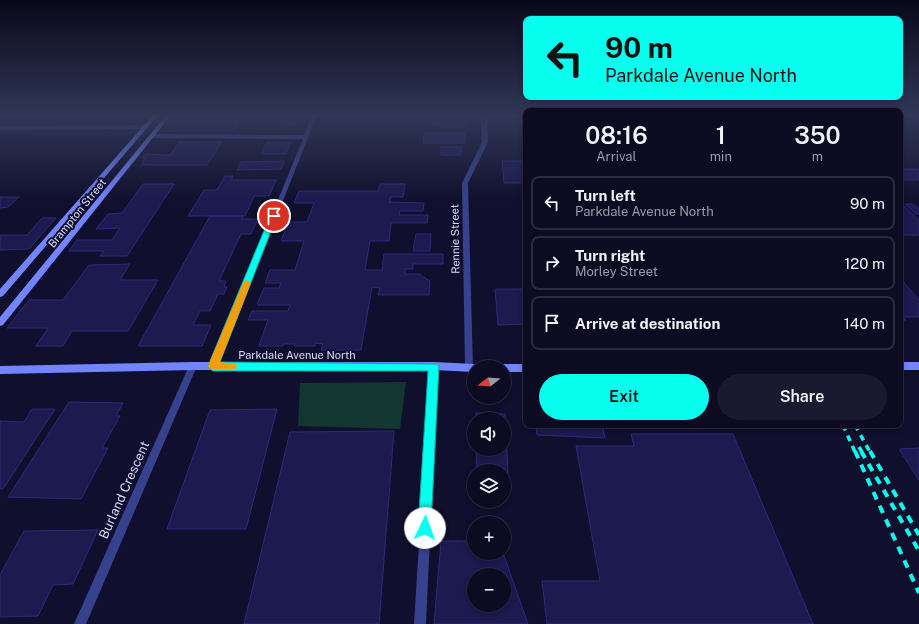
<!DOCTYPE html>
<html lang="en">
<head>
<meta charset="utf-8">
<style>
  body { margin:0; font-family:"Public Sans",sans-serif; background:#1a192f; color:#f1f3f6; height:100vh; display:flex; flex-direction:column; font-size:15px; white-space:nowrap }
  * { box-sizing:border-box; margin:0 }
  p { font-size:13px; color:#9a9ba5 }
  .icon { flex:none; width:22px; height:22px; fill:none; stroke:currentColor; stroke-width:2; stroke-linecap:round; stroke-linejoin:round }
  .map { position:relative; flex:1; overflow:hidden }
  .side { position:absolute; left:523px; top:108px; width:380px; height:320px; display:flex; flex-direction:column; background:#0c0b22; border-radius:8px; box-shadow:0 2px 6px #0003,0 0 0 1px #2c2b40 }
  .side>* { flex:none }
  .hud { position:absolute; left:523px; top:16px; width:380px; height:84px; border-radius:8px; box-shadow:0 2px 6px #0003,0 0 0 1px #2c2b40; background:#07fff0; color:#111; overflow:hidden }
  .needle { width:26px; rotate:253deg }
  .tools { position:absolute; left:467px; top:360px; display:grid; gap:8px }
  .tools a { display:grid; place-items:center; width:44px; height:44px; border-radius:50%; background:#0c0b22; box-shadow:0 2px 6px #0003,0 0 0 1px #2c2b40; font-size:20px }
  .pin { position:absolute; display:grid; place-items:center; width:34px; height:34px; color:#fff; margin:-17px; border:2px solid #fff; border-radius:50%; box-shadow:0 1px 4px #0007 }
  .me { position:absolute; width:44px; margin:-22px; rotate:3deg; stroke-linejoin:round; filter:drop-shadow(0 0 3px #0008) }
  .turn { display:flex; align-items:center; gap:14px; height:84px; padding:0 16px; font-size:18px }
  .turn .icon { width:52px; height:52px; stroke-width:2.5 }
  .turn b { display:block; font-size:28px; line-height:34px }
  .eta { display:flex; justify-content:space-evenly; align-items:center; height:68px; text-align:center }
  .eta b { font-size:24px; font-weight:600; line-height:28px }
  .action { display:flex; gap:8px; margin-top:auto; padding:8px 16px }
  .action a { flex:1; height:46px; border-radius:24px; background:#07fff0; color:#111; font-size:16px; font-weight:600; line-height:46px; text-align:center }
  .action a+a { background:#1a192f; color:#f1f3f6 }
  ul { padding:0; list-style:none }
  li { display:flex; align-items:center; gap:12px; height:54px; margin:0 8px 6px; padding:0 8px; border:2px solid #2c2b40; border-radius:8px }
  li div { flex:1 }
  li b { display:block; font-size:15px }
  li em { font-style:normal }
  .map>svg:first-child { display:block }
  .green { fill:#123730 }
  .building { fill:#1c1a4f; stroke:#2d2a7d; fill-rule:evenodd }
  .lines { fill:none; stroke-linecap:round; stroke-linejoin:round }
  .street { fill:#37428f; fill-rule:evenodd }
  .secondary { fill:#7285ff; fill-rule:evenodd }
  .rail-far1 { stroke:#07fff0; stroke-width:3.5; stroke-dasharray:6 5.5; stroke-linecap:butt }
  .rail { stroke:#07fff0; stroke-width:4; stroke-dasharray:8 7; stroke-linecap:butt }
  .route { fill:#07fff0; stroke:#05a69c }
  .slow { fill:#f59e0b }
  .labels { text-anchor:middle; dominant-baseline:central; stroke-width:4; stroke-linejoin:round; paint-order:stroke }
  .street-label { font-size:11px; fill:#dbdcff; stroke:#100f2d }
  .near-street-label { font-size:13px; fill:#dbdcff; stroke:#100f2d }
</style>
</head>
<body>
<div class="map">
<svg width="919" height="624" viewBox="0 0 919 624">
  <rect width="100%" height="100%" fill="#100f2d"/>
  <path class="green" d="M406,382L400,429L298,426L300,383Z"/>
  <path class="building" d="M179,115H223L222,117H242L234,130L167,131Z
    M265,115H303L302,118H299L295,126H283L284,123L276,121L278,118L263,117Z
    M328,115H353L352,118L327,119Z
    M433,115H466V126H432Z
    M518,117H526V123H519Z
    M424,133H465V143H423Z
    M180,142H222L207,165H141L146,158H142L145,154L170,155Z
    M291,142L286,154H261L266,143Z
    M441,147H461V155H441Z
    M284,161L281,169L237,170L241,162Z
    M502,161H526V183H504Z
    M900,169H919V180H904L900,176Z
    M225,176H233L231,180H276L269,196H254L245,216H188L204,190H217Z
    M143,184H174L127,256H100L104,251H69L77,240H112L120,228L96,229L108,214L122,213Z
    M380,184H405L403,197H391L390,202L424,203L423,211H400L399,215H428L427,223H391L389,241H370L365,270H382L384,254H443V264H413V269H405V274H419L430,281L429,295H378L380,288L372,287L361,350H321L323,344L315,343V346H294L295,344H284L283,346H259L268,320H248L252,311H288L290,305H257L264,288H279L281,283H265L270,270H295L304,241H281L288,222H307L314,203H294L299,191H378Z
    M0,197H19L8,207L0,208Z
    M900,202L919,220V235H900Z
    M905,204H913L919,209V214H916Z
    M210,216H243L241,219H258L251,234H241L219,281H226L224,287H227L224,294H218L210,311H200L193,325H211L202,346H138Z
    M42,218H56L29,249L0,250V235H27Z
    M416,234H431L430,251H413Z
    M130,264L120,280H158L128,331H72L63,346H36L48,328H7L29,300H63L89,265Z
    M900,278L919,300V317H903L906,320H900Z
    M495,289H526V324L498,325Z
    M69,402L123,403L116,416H120L102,448H108L81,499L8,497Z
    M32,409H55L3,489H0V421L24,422Z
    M277,409L246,529H167L210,410Z
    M476,413L505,414L509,494H504V471H477L476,449H504V419H476Z
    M536,425H602L605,438L537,435Z
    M394,431L379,624H244L290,432Z
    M631,434H733L813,624H547L542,581H600L576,446H634Z
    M919,448V480L899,449Z
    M98,530L73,584L53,585L38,616L0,617V575L24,531Z
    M441,541H474V553H503L528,624H434ZM474,575H504V605H474Z"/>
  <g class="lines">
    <path class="street" d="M312,115H317L217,367L216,370L213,371L210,370L209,367L303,139L153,138L150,136L153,134L304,135Z
      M481,115H487L488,142L468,183L473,368L472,371L469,372L466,371L465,368L462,183L482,142Z
      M0,126L147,125L150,127L147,129L0,130Z
      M193,362L196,363L197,366L86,624H74L189,366L190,363Z
      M434,362L437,363L438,366L426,624H414L430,366L431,363Z"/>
    <path class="secondary" d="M153,115H158L3,296L0,297V289Z
      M166,115H171L3,325L0,326V317Z
      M193,362H434L474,364L478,367H474V372L434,370H193L0,374V366Z
      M900,362H919V370H900Z
      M504,364H526V372H504V367H500Z"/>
    <path class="rail-far1" d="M843,425L855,452
      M855,425L870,452
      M859,447L862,452"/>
    <path class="rail" d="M855,451L919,593
      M861,451L919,551
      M870,451L919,535"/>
  </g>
  <linearGradient id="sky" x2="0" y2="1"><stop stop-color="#090819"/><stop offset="0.57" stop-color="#313757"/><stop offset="1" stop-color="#313757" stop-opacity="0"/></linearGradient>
  <rect width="919" height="203" fill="url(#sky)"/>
  <path class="route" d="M274,214L277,216L220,362L437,364L439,366L431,528L429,533L425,535L420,533L418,528L428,371H213L210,369L208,366L270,216Z"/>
  <path class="slow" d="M247,280L251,283L220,362L236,364L237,366L236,369H210L208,366L243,283Z"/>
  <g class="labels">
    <g class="street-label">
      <text transform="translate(77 213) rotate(-51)">Brampton Street</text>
      <text transform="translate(455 239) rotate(-91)">Rennie Street</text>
      <text x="297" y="355">Parkdale Avenue North</text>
    </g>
    <g class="near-street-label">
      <text transform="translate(124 490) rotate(-66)">Burland Crescent</text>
    </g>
  </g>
</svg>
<div class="tools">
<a><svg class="needle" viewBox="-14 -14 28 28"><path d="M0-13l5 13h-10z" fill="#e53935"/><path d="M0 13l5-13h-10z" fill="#9a9ba5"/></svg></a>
<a><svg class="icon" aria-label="sound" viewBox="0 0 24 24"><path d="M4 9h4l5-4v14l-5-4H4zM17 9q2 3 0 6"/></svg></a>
<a><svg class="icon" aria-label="layers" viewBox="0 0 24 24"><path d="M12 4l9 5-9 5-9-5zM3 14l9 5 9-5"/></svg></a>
<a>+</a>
<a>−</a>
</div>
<div class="pin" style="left:274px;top:216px;background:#d93025"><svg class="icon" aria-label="arrive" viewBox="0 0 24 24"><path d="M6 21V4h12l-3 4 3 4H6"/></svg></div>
<svg class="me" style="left:425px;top:528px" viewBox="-20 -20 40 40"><circle r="19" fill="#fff"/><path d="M0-13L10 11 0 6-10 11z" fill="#07fff0"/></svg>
<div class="hud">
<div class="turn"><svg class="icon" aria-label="left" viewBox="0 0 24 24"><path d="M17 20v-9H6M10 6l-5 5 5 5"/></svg><div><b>90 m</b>Parkdale Avenue North</div></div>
</div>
<section class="side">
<div class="eta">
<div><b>08:16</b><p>Arrival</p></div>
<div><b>1</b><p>min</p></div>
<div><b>350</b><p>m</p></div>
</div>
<ul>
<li><svg class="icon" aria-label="left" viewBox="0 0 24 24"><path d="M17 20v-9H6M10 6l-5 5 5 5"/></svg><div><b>Turn left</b><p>Parkdale Avenue North</p></div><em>90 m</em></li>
<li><svg class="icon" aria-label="right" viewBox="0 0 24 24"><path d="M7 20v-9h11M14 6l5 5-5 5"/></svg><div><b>Turn right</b><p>Morley Street</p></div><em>120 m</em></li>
<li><svg class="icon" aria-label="arrive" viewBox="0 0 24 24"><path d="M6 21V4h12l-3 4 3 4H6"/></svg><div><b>Arrive at destination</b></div><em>140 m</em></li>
</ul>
<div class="action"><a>Exit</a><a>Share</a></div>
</section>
</div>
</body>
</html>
